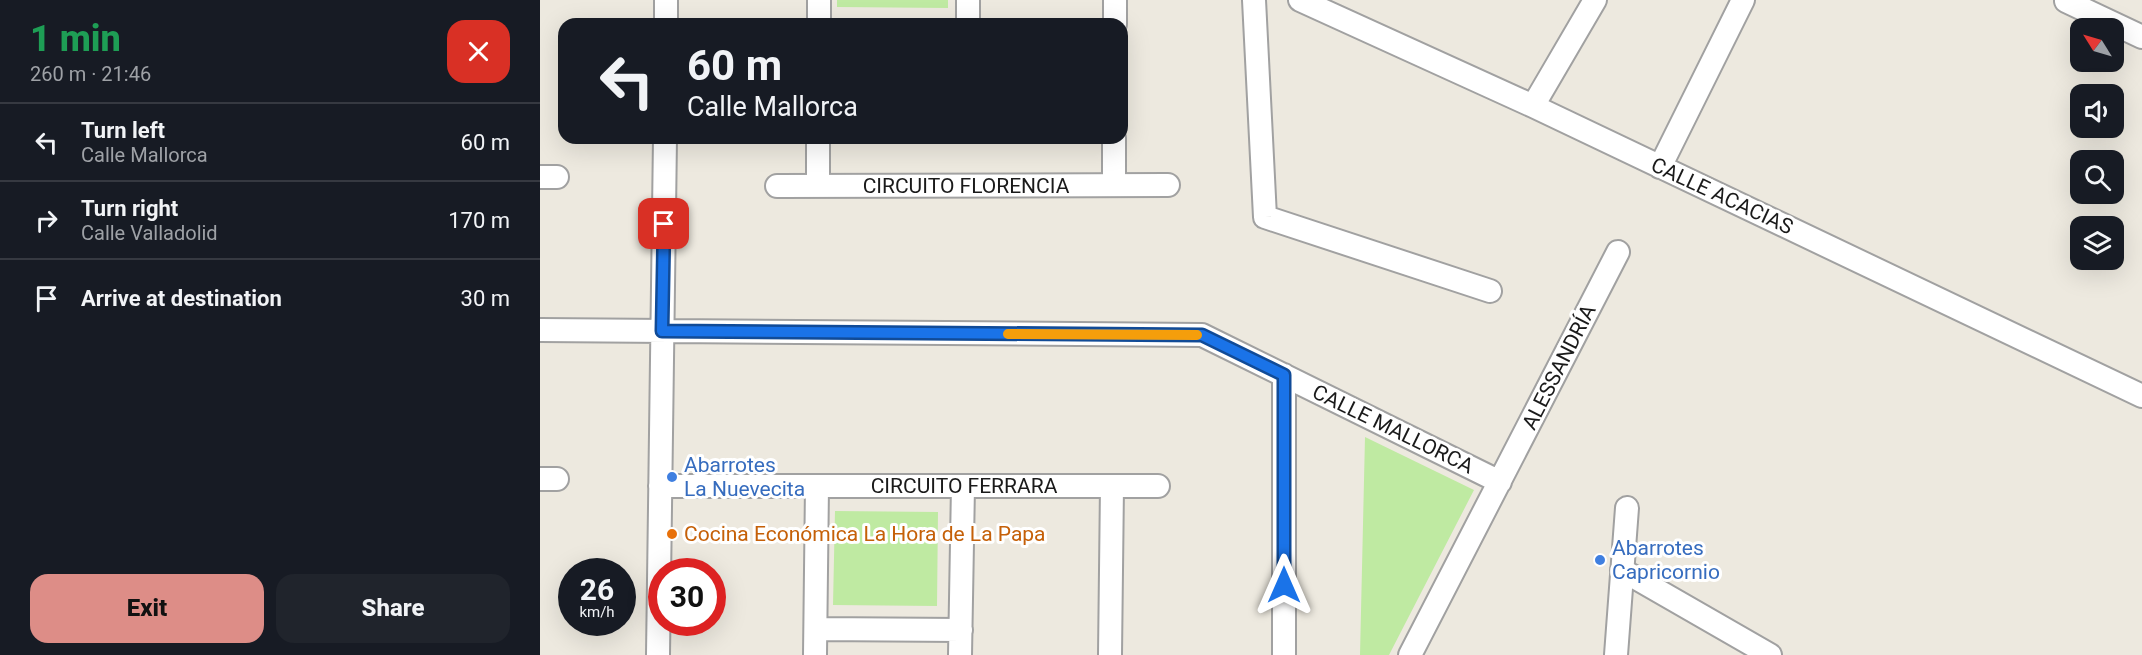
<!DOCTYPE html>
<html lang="en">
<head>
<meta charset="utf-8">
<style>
  body { margin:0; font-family:Roboto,sans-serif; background:#20242c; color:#f1f3f6; height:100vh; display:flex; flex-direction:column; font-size:22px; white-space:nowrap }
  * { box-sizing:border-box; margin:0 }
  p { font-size:20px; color:#9ea1a6 }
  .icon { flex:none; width:33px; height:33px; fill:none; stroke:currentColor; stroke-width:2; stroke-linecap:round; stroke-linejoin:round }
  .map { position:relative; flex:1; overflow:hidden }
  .sheet { display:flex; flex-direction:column; background:#171b24; width:540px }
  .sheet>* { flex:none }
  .hud { position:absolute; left:18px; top:18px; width:570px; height:126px; border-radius:18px; box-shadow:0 6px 24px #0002; background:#171b24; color:#f1f3f6; overflow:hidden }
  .needle { width:39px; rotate:307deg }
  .tools { position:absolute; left:1530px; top:18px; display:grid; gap:12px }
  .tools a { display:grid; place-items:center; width:54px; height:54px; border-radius:12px; background:#171b24; box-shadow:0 6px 24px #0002; font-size:30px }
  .speed { position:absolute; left:18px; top:558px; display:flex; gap:12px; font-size:30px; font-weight:700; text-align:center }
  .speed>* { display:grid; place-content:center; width:78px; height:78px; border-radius:50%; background:#171b24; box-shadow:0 6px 24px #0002; line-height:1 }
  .speed small { font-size:15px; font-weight:400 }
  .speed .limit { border:9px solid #d22; background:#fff; color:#111 }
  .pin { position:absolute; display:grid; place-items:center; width:51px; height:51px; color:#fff; margin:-26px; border-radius:12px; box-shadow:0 3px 9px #0006 }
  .me { position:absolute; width:66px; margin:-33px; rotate:0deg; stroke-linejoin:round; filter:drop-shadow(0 0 4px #0008) }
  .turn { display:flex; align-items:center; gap:21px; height:126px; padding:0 30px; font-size:27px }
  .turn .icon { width:78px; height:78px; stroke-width:2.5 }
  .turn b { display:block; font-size:42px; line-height:51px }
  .round { display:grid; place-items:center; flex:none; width:63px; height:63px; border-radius:18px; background:#20242c }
  .overview { display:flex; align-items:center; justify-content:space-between; height:102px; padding:0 30px }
  h1 { font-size:36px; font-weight:800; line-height:45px; color:#1e9e55 }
  .action { display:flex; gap:12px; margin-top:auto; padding:12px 30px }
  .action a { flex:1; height:69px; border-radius:18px; background:#dd8d87; color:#111; font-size:24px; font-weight:800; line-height:69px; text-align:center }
  .action a+a { background:#20242c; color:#f1f3f6 }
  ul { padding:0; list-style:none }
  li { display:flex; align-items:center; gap:18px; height:78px; padding:0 30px; border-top:2px solid #363941 }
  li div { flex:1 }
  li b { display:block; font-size:22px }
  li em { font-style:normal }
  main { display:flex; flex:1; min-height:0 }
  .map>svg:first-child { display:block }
  .grass { fill:#bfeaa2 }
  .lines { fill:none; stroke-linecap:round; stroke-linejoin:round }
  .street-casing { stroke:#a1a1a1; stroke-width:26 }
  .street { stroke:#fff; stroke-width:22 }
  .route-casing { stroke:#114b97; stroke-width:15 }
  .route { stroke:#1a73e8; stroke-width:10 }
  .slow { stroke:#f59e0b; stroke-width:10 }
  .shop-dot { fill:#3f7fe0; stroke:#fff; stroke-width:2 }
  .food-dot { fill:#e8710a; stroke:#fff; stroke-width:2 }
  .labels { text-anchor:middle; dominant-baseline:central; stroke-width:6; stroke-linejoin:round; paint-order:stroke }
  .street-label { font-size:21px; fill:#1a1a1a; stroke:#fff }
  .shop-label { font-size:21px; fill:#366cbe; stroke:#fff; text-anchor:start }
  .food-label { font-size:21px; fill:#c56008; stroke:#fff; text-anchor:start }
</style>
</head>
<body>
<main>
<section class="sheet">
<div class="overview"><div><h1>1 min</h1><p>260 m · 21:46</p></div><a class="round" style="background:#d93025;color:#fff"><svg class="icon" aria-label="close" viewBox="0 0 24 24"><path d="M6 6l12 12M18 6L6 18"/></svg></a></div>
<ul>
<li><svg class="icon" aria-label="left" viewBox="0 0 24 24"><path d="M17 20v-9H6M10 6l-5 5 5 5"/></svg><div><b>Turn left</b><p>Calle Mallorca</p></div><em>60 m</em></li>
<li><svg class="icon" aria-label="right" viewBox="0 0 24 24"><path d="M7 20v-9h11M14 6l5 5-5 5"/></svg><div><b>Turn right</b><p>Calle Valladolid</p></div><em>170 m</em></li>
<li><svg class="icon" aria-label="arrive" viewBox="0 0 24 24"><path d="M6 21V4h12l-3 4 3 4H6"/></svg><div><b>Arrive at destination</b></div><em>30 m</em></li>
</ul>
<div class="action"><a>Exit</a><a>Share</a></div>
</section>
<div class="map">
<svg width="1602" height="655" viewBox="0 0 1602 655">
  <rect width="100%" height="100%" fill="#ede9df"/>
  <path class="grass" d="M297,0H408V8L297,7Z
    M825,437L934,490L849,655H820Z
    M295,511L398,512L397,606L293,605Z"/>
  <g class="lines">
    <defs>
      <path id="street" d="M279,0V24
        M714,0L725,217L950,291
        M760,0L993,106L1602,396
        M1526,1L1602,37
        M126,24V0
        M428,24V0
        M575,24V0
        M993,106L1055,0
        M1120,167L1203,0
        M0,177H17
        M574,185V138
        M237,186L628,185
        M278,186V138
        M0,330L662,335L960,482
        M744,375V655
        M0,479H17
        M120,486H618
        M1082,570L1230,655
        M276,629L421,630
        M118,655L125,138
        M275,655L277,486
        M420,655L423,486
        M570,655L572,486
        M870,655L1078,252
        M1076,655L1087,508"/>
    </defs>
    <use href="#street" class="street-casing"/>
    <use href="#street" class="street"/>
  </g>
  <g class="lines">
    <defs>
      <path id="route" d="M124,224L122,331L662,335L744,375V585"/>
    </defs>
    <use href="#route" class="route-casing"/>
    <use href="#route" class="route"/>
    <path class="slow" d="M468,334L657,335"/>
  </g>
  <g class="shop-dot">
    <circle cx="132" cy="477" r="6"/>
    <circle cx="1060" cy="560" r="6"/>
  </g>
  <circle class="food-dot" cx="132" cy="534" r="6"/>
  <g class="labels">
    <g class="street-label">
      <text x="426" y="186">CIRCUITO FLORENCIA</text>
      <text transform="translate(1182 196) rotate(25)">CALLE ACACIAS</text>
      <text transform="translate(1019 367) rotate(-63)">ALESSANDRÍA</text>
      <text transform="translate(853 429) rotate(26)">CALLE MALLORCA</text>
      <text x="424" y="486">CIRCUITO FERRARA</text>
    </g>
    <g class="shop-label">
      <text x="144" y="465">Abarrotes<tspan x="144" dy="24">La Nuevecita</tspan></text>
      <text x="1072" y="548">Abarrotes<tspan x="1072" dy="24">Capricornio</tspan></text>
    </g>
    <g class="food-label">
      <text x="144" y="534">Cocina Económica La Hora de La Papa</text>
    </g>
  </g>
</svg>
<div class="tools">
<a><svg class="needle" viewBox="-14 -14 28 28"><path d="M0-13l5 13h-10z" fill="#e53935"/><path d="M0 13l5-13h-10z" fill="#9ea1a6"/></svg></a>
<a><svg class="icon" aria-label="sound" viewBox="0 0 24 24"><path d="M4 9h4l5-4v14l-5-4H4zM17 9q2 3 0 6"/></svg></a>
<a><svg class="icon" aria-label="search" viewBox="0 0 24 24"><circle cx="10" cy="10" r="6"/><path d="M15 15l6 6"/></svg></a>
<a><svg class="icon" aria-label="layers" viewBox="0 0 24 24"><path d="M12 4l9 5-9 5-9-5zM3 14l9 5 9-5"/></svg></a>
</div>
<div class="speed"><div>26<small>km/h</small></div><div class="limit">30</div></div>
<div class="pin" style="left:124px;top:224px;background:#d93025"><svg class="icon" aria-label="arrive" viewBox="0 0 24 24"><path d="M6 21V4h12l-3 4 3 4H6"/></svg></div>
<svg class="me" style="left:744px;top:585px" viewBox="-20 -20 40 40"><path d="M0-17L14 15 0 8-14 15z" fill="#1a73e8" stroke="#fff" stroke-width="4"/></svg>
<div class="hud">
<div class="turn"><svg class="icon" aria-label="left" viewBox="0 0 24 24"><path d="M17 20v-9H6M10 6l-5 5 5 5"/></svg><div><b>60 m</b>Calle Mallorca</div></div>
</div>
</div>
</main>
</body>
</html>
